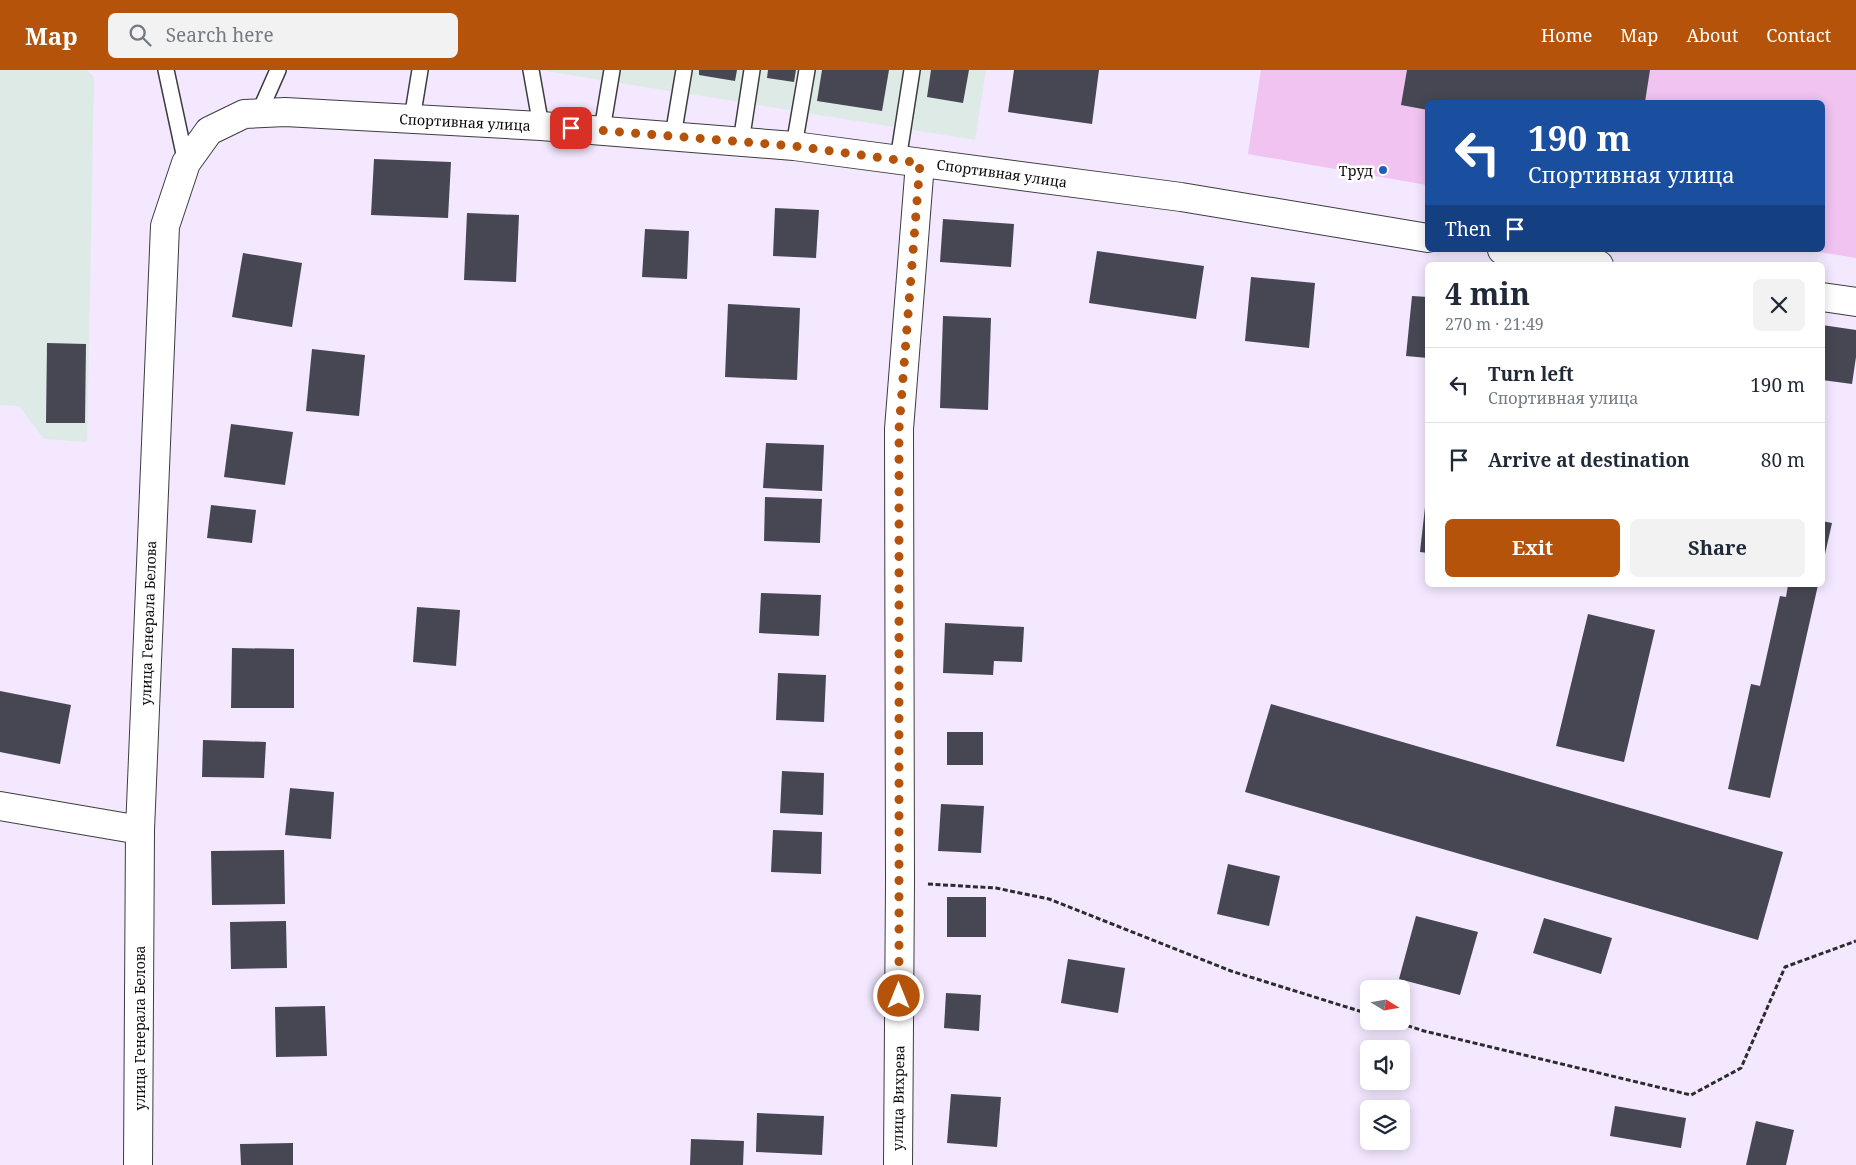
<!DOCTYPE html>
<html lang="en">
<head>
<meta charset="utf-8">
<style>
  body { margin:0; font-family:"Noto Serif",serif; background:#f2f2f3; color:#1f2937; height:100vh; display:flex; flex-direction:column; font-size:19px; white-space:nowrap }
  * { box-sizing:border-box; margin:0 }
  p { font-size:16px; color:#747a83 }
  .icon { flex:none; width:28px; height:28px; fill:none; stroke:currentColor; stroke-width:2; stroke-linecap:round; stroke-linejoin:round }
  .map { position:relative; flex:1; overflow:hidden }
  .side { position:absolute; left:1425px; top:192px; width:400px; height:325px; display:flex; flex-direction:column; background:#fff; border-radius:8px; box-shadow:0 2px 12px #0003 }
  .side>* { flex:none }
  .guide { position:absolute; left:1425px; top:30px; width:400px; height:152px; border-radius:8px; box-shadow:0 2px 12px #0003; background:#1a4fa0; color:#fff; overflow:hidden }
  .needle { width:32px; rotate:101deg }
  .fabs { position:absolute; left:1360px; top:910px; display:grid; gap:10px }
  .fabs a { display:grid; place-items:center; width:50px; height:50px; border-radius:8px; background:#fff; box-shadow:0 2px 12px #0003; font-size:25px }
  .pin { position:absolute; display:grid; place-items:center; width:42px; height:42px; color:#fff; margin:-21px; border-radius:10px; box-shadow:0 2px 8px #0006 }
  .me { position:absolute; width:55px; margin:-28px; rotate:0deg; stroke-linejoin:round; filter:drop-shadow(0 0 4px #0008) }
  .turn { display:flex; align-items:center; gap:18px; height:105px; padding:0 20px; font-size:22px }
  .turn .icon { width:65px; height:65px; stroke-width:2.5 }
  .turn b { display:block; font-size:35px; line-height:42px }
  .then { display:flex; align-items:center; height:48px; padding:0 20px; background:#0003; gap:10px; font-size:19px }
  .round { display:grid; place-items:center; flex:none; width:52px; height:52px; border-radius:8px; background:#f2f2f3 }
  .headline { display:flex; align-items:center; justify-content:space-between; height:85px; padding:0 20px }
  h1 { font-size:30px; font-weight:700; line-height:38px }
  .button { display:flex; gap:10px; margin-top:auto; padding:10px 20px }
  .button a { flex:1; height:58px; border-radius:8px; background:#b45309; color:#fff; font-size:20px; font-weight:700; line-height:58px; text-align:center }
  .button a+a { background:#f2f2f3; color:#1f2937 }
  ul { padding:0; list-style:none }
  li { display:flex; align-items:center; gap:15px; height:75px; padding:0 20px; border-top:1px solid #e0e1e3 }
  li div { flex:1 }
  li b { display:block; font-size:19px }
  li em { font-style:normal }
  header { display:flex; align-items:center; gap:30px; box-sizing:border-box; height:70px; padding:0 25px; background:#b45309; color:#fff }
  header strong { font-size:24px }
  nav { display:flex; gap:28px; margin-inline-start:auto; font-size:18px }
  .search { width:350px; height:45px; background:#f2f2f3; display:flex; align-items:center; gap:12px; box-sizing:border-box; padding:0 18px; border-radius:8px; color:#747a83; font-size:19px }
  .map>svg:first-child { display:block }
  .industrial { fill:#deeae5 }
  .pitch { fill:#f0c3f0 }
  .building { fill:#474753 }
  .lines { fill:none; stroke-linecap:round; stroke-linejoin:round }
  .service-casing { stroke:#3d3d3d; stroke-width:18 }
  .minor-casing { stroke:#3d3d3d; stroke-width:30 }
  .tertiary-casing { stroke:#3d3d3d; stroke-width:30 }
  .path { stroke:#2c2c2c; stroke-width:3; stroke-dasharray:5 2.5; stroke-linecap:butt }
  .service { stroke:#fff; stroke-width:15 }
  .minor { stroke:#fff; stroke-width:28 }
  .tertiary { stroke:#fff; stroke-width:28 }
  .route { stroke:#b45309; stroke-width:9; stroke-dasharray:0 16.2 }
  .poi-dot { fill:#205bbd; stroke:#fff; stroke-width:2 }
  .labels { text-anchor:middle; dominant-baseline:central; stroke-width:5; stroke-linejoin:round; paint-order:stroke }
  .street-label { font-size:14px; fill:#0a0a0a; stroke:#fff }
  .poi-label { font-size:14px; fill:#0a0a0a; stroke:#fff; text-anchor:end }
</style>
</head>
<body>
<header>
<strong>Map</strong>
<div class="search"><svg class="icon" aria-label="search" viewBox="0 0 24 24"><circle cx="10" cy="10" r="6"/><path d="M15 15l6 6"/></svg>Search here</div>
<nav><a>Home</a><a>Map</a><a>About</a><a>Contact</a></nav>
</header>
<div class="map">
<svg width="1856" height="1095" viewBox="0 0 1856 1095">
  <rect width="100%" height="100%" fill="#f3e8ff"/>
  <path class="industrial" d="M0,0H87L94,7L87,372L44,369L19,336L0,335Z
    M539,0H986L975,70Z"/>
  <path class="pitch" d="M1261,0H1856V188L1808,180H1822V32H1428L1427,115L1248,84Z"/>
  <path class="building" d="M699,0H737L735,11L699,5Z
    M768,0H796L794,12L767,8Z
    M822,0H889L882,41L817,31Z
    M931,0H969L963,33L927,27Z
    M1014,0H1099L1092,54L1008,42Z
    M1407,0H1650L1645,32H1428V40L1401,35Z
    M374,89L451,92L448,148L371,145Z
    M775,138L819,140L816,188L773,186Z
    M467,143L519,145L516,212L464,210Z
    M943,149L1014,154L1011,197L940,192Z
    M645,159L689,161L687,209L642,207Z
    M1097,181L1204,196L1196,249L1089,233Z
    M243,183L302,193L292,257L232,247Z
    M1251,207L1315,213L1309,278L1245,271Z
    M1412,226L1428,227V288L1406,286Z
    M728,234L800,238L797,310L725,307Z
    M943,246L991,248L988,340L940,338Z
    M1822,255L1856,260V287L1852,314L1822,310Z
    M47,273L86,274L85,353H46Z
    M312,279L365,285L359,346L306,341Z
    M231,354L293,362L285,415L224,407Z
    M766,373L824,375L822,421L763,418Z
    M765,427L822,429L820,473L764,471Z
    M1426,428H1428V483L1420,482Z
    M211,435L256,440L252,473L207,468Z
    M1822,451L1832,453L1823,493L1822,492Z
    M1788,515H1818L1770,728L1728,719L1751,614L1760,616L1780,526L1786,527Z
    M761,523L821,525L819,566L759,563Z
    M417,537L460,540L456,596L413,592Z
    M1588,544L1655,560L1624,692L1556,676Z
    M945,553L1024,557L1022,592L994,591L993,605L943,603Z
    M232,578L294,579V638H231Z
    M778,603L826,605L824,652L776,650Z
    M0,621L71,635L60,694L0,682Z
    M1271,634L1783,782L1758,870L1245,722Z
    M947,662H983V695H947Z
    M203,670L266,672L264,708L202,707Z
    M782,701L824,703L823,745L780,743Z
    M290,718L334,722L331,769L285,765Z
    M941,734L984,736L981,783L938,781Z
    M773,760L822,762L821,804L771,802Z
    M284,780L285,834L212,835L211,781Z
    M1228,794L1280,806L1269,856L1217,844Z
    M947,827H986V867H947Z
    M1416,846L1478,862L1460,925L1399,909Z
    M1544,848L1612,868L1601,904L1533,883Z
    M286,851L287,898L231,899L230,852Z
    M1068,889L1125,898L1118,943L1061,933Z
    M946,923L981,925L979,961L944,958Z
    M325,936L327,986L276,987L275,937Z
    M951,1024L1001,1027L997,1077L947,1073Z
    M1615,1036L1686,1048L1681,1078L1610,1066Z
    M757,1043L824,1046L822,1085L756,1082Z
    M1756,1051L1794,1060L1786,1095H1746Z
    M691,1069L744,1071L743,1095H690Z
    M293,1073V1095H241L240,1074Z"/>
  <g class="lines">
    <defs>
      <path id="service" d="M166,0L186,93
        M531,0L541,56
        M259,43L278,0
        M412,49L420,0
        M602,60L612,0
        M673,66L684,0
        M741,72L752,0
        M794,76L807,0
        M898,90L912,0"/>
      <path id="minor" d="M0,736L140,760
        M898,1095L900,812L899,359L920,93"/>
      <path id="tertiary" d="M1502,180L1599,195
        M1822,227L1856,232
        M138,1095L140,760L165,156L186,93L209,61L244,44L285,42L541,56L794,76L1181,127L1428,168"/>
    </defs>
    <use href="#service" class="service-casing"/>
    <use href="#minor" class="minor-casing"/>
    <use href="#tertiary" class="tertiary-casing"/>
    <path class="path" d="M928,814L996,818L1049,829L1231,901L1369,944
      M1393,951L1424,961L1691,1025L1741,998L1785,897L1856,871"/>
    <use href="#service" class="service"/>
    <use href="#minor" class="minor"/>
    <use href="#tertiary" class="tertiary"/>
  </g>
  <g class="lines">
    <path class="route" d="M571,58L794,76L920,93L899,359V926"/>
  </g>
  <circle class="poi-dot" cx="1383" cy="100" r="5"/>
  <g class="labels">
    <g class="street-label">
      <text transform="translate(465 52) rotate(3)">Спортивная улица</text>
      <text transform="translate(1002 103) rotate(8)">Спортивная улица</text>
      <text transform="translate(148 553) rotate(-88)">улица Генерала Белова</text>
      <text transform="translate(139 958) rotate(-90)">улица Генерала Белова</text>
      <text transform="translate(898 1028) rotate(-89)">улица Вихрева</text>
    </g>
    <g class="poi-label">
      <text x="1373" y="100">Труд</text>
    </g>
  </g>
</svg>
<div class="fabs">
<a><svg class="needle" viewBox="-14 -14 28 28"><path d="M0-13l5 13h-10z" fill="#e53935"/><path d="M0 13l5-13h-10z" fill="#747a83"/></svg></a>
<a><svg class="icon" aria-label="sound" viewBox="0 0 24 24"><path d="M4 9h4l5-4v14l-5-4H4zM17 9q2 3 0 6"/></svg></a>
<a><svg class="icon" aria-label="layers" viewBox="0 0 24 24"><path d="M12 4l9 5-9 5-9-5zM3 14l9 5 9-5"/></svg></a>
</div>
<div class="pin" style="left:571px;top:58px;background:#d93025"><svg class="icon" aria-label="arrive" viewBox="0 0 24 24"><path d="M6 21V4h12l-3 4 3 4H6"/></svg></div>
<svg class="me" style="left:899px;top:926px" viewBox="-20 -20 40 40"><circle r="17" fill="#b45309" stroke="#fff" stroke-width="3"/><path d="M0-11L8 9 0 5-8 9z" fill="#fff"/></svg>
<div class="guide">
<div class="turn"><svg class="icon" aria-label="left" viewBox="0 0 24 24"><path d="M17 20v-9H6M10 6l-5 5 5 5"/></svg><div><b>190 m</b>Спортивная улица</div></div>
<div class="then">Then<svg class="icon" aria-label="arrive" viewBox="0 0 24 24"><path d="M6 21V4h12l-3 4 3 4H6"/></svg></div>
</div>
<section class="side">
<div class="headline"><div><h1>4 min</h1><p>270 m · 21:49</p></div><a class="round"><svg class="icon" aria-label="close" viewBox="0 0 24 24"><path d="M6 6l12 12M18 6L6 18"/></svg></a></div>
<ul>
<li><svg class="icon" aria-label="left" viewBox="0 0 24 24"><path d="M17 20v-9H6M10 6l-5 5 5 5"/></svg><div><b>Turn left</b><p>Спортивная улица</p></div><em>190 m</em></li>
<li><svg class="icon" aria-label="arrive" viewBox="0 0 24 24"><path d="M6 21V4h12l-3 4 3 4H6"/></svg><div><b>Arrive at destination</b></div><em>80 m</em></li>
</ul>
<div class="button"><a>Exit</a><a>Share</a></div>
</section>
</div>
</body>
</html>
